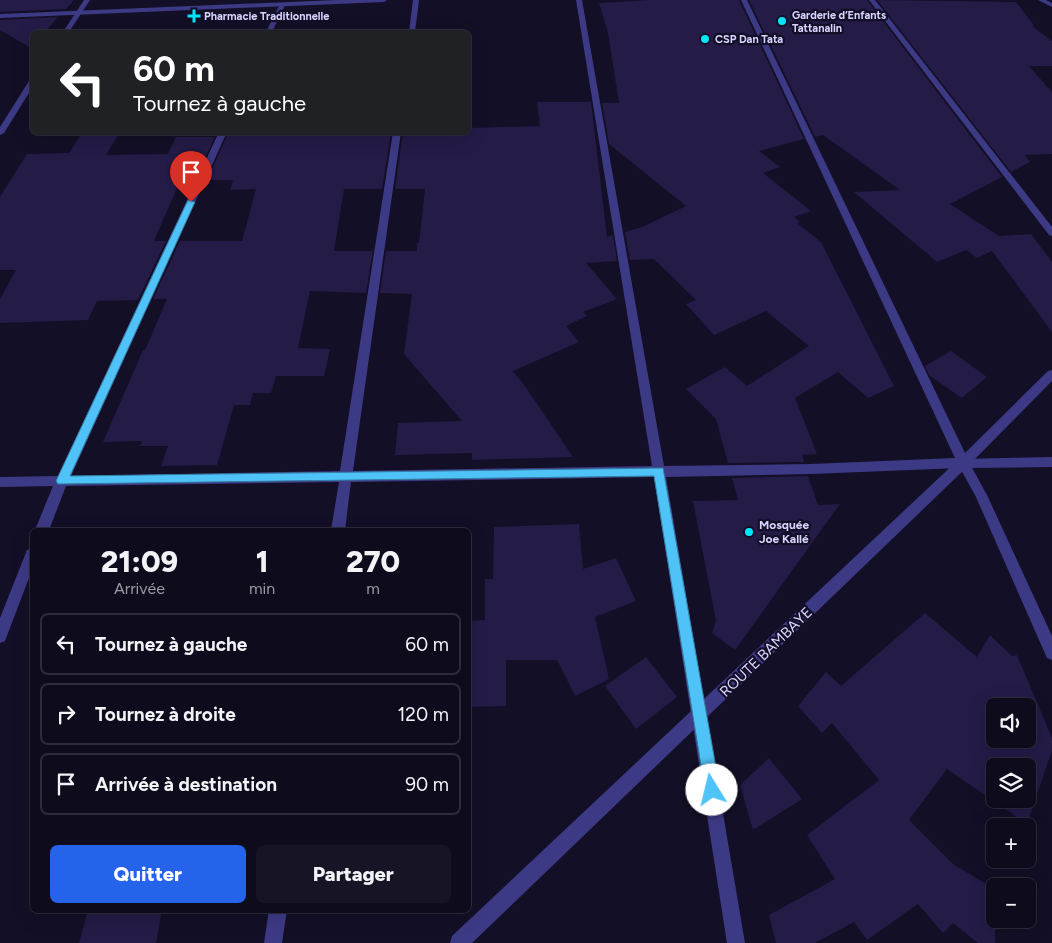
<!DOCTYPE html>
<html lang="fr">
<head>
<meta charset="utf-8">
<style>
  body { margin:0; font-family:Figtree,sans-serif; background:#171425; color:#f1f3f6; height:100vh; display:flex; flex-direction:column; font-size:19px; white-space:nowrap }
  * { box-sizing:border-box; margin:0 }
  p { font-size:16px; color:#9b9ba3 }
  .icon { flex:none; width:28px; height:28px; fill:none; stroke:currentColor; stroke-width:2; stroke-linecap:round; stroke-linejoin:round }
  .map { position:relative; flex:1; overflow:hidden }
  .details { position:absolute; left:30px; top:528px; width:441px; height:385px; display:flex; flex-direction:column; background:#0e0b1c; border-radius:8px; box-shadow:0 5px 20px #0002,0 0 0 1px #2e2b3b }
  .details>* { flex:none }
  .banner { position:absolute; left:30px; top:30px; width:441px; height:105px; border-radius:8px; box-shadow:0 5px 20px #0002,0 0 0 1px #2e2b3b; background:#202124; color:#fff; overflow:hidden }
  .controls { position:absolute; left:986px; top:698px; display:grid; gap:10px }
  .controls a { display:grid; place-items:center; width:50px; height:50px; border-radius:8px; background:#0e0b1c; box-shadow:0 5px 20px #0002,0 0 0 1px #2e2b3b; font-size:25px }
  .pin { position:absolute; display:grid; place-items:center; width:42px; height:42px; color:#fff; margin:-51px -21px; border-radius:50% 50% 50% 0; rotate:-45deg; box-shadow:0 0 5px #0007 }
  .pin .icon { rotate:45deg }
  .me { position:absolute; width:55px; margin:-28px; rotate:351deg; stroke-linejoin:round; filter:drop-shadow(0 0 4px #0008) }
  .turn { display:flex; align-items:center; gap:18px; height:105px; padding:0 20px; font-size:22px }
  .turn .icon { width:65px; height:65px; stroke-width:2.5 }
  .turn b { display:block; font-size:35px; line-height:42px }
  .eta { display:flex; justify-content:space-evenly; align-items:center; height:85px; text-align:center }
  .eta b { font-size:30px; font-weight:800; line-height:35px }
  .cta { display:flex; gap:10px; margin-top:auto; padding:10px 20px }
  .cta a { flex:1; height:58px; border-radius:8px; background:#2563eb; color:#fff; font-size:20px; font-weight:800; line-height:58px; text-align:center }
  .cta a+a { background:#171425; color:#f1f3f6 }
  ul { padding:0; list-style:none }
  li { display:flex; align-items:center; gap:15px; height:62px; margin:0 10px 8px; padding:0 10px; border:2px solid #2e2b3b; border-radius:8px }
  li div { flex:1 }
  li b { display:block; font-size:19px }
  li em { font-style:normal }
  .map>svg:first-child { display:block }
  .building { fill:#241b47; fill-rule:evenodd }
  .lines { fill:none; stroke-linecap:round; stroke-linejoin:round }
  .minor { fill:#3d3a85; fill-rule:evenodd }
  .tertiary { fill:#3d3a85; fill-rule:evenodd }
  .route { fill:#4fc3f7; stroke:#337fa1 }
  .poi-dot { fill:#00e5ff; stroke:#130f26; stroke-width:2 }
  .labels { text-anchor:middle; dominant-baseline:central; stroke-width:4.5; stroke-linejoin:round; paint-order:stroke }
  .far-poi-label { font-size:11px; font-weight:bold; fill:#d9d4ff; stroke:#130f26; text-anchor:start }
  .poi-label { font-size:12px; font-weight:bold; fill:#d9d4ff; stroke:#130f26; text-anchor:start }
  .near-street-label { font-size:15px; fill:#d9d4ff; stroke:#130f26 }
</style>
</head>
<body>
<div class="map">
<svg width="1052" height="943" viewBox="0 0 1052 943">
  <rect width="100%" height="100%" fill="#130f26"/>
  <path class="building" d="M0,0H74L66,9L0,12Z
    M649,0H739L804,139L759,151L780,167L763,173L811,211L794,217L800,222L797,223L821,242L894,386L868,398L838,372L795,398L817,454L802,455L804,462L728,463L716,419L686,389L725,367L747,386L809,346L766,311L714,335L686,304L696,300L654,259L630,260L625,232L642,227L686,206L609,144L602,103H619L608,33L599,3Z
    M749,0H867L1002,177L950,204L999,236L1031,234L1052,262V332L992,251L977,258L966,250L937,262L854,192L900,190L823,135L815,137Z
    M877,0L1016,2L1034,25L1032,26L1052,41V66H1029L1052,92V154L1025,155L1030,162L1011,172Z
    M58,17L45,32H32V46L31,48L0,30V20Z
    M537,102H591L607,237L613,235L617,261L586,263L617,299L583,312L587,316L566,326L579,342L513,371L525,386L573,457L472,460V453L395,455L398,423L462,421L404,354L412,294L380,293L386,251H417V243H419L425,189H395L403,132H469V128L540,126Z
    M83,132H120L106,155L168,154L176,137H215L194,181H180L154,241H166L138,300L97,301L88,320L0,323V299L16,270H0V197L27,154L69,153Z
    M319,132H391L382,189H344L334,251H373L366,293L310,291L298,348L330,349L324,376H276L271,393H253L250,405H234L217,465L161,466L168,446H140L142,441L103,442L143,350H145L167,299H153L180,241H242L256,189L230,190L233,180H207L227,136L319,134Z
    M951,351L987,377L962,398L930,376L925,366Z
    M808,476L818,505L840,504L735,650L712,633L716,621L693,501L738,500L732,478Z
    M579,524L583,569L616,558L636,601L595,617L609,679L575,696L557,660H506V706L469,707V621L485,620V579H493L494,527Z
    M925,613L977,657L990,635L1012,656L1017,655L1052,738V750L1027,824L947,769L909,820L953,864L986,884L995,893V943H978L953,923L943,933L918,904L867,940L854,922L815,943H776L769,915L835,879L807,835L879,780L832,723L822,733L798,706L826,672L841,686ZM995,706H1028V739H995ZM995,766H1028V799H995Z
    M646,657L677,697L636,729L605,686Z
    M769,758L802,799L753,830L740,785Z
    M88,910H162L156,943H79Z"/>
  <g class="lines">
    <path class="minor" d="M84,0H90L69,32H63Z
      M413,0H419L415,32H409Z
      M576,0H582L664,466L811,464L955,458L741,0H747L965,453L1048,371L1052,370V381L970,464L987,495L1052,636V660L1047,658L976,497L960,468L811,474L666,477L745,943H727L654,477L351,482L345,530H331L339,482L66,486L49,530H35L53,486L0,487V477L58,476L219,132H227L71,476L340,471L393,132H401L353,471L652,466Z
      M869,0H875L1052,227V236L1049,235Z
      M1038,0H1046L1052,3V7Z
      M280,4L285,5L272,32H266Z
      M29,81H32V88L4,133L0,135V127Z
      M32,548V570L5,641L0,643V618L27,550Z
      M269,910H287L282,943H264Z"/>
    <path class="tertiary" d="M337,0H387L384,2L0,18V14Z
      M1052,457V467L966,468L472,943H450L452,936L959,459Z"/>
  </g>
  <path class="route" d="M188,200L195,202L70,476L663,468L720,790L718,795L712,798L707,795L705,790L654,476L58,484L56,481Z"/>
  <g class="poi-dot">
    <path d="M191.5 8.5h5v5h5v5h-5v5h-5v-5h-5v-5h5z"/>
    <circle cx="782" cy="21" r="5"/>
    <circle cx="705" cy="39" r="5"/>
    <circle cx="749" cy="532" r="5"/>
  </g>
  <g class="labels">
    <g class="far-poi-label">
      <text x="792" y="15">Garderie d’Enfants<tspan x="792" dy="13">Tattanalin</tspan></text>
      <text x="204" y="16">Pharmacie Traditionnelle</text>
      <text x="715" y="39">CSP Dan Tata</text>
    </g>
    <g class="poi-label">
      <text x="759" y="525">Mosquée<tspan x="759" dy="14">Joe Kallé</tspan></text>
    </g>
    <g class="near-street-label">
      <text transform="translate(766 652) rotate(-44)">ROUTE BAMBAYE</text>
    </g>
  </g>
</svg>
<div class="controls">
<a><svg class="icon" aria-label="sound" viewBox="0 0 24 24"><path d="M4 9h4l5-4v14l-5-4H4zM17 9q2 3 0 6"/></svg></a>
<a><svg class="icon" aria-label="layers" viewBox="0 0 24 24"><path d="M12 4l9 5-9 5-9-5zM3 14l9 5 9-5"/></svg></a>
<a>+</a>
<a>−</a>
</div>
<div class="pin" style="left:191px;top:202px;background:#d93025"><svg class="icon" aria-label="arrive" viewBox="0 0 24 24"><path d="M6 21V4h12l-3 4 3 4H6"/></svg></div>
<svg class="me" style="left:712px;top:790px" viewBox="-20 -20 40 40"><circle r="19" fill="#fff"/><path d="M0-13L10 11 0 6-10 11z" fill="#4fc3f7"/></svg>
<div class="banner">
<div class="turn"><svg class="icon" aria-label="left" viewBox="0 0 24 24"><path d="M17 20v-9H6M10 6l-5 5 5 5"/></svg><div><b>60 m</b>Tournez à gauche</div></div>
</div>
<section class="details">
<div class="eta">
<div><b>21:09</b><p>Arrivée</p></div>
<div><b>1</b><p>min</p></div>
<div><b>270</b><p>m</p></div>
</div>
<ul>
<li><svg class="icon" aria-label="left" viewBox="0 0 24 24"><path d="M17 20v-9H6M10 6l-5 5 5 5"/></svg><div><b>Tournez à gauche</b></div><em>60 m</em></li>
<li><svg class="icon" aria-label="right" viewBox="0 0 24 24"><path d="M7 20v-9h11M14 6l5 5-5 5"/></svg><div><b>Tournez à droite</b></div><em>120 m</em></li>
<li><svg class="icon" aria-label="arrive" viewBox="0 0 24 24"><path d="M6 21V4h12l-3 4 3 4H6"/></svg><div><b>Arrivée à destination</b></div><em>90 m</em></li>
</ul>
<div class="cta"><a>Quitter</a><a>Partager</a></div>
</section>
</div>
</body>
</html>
